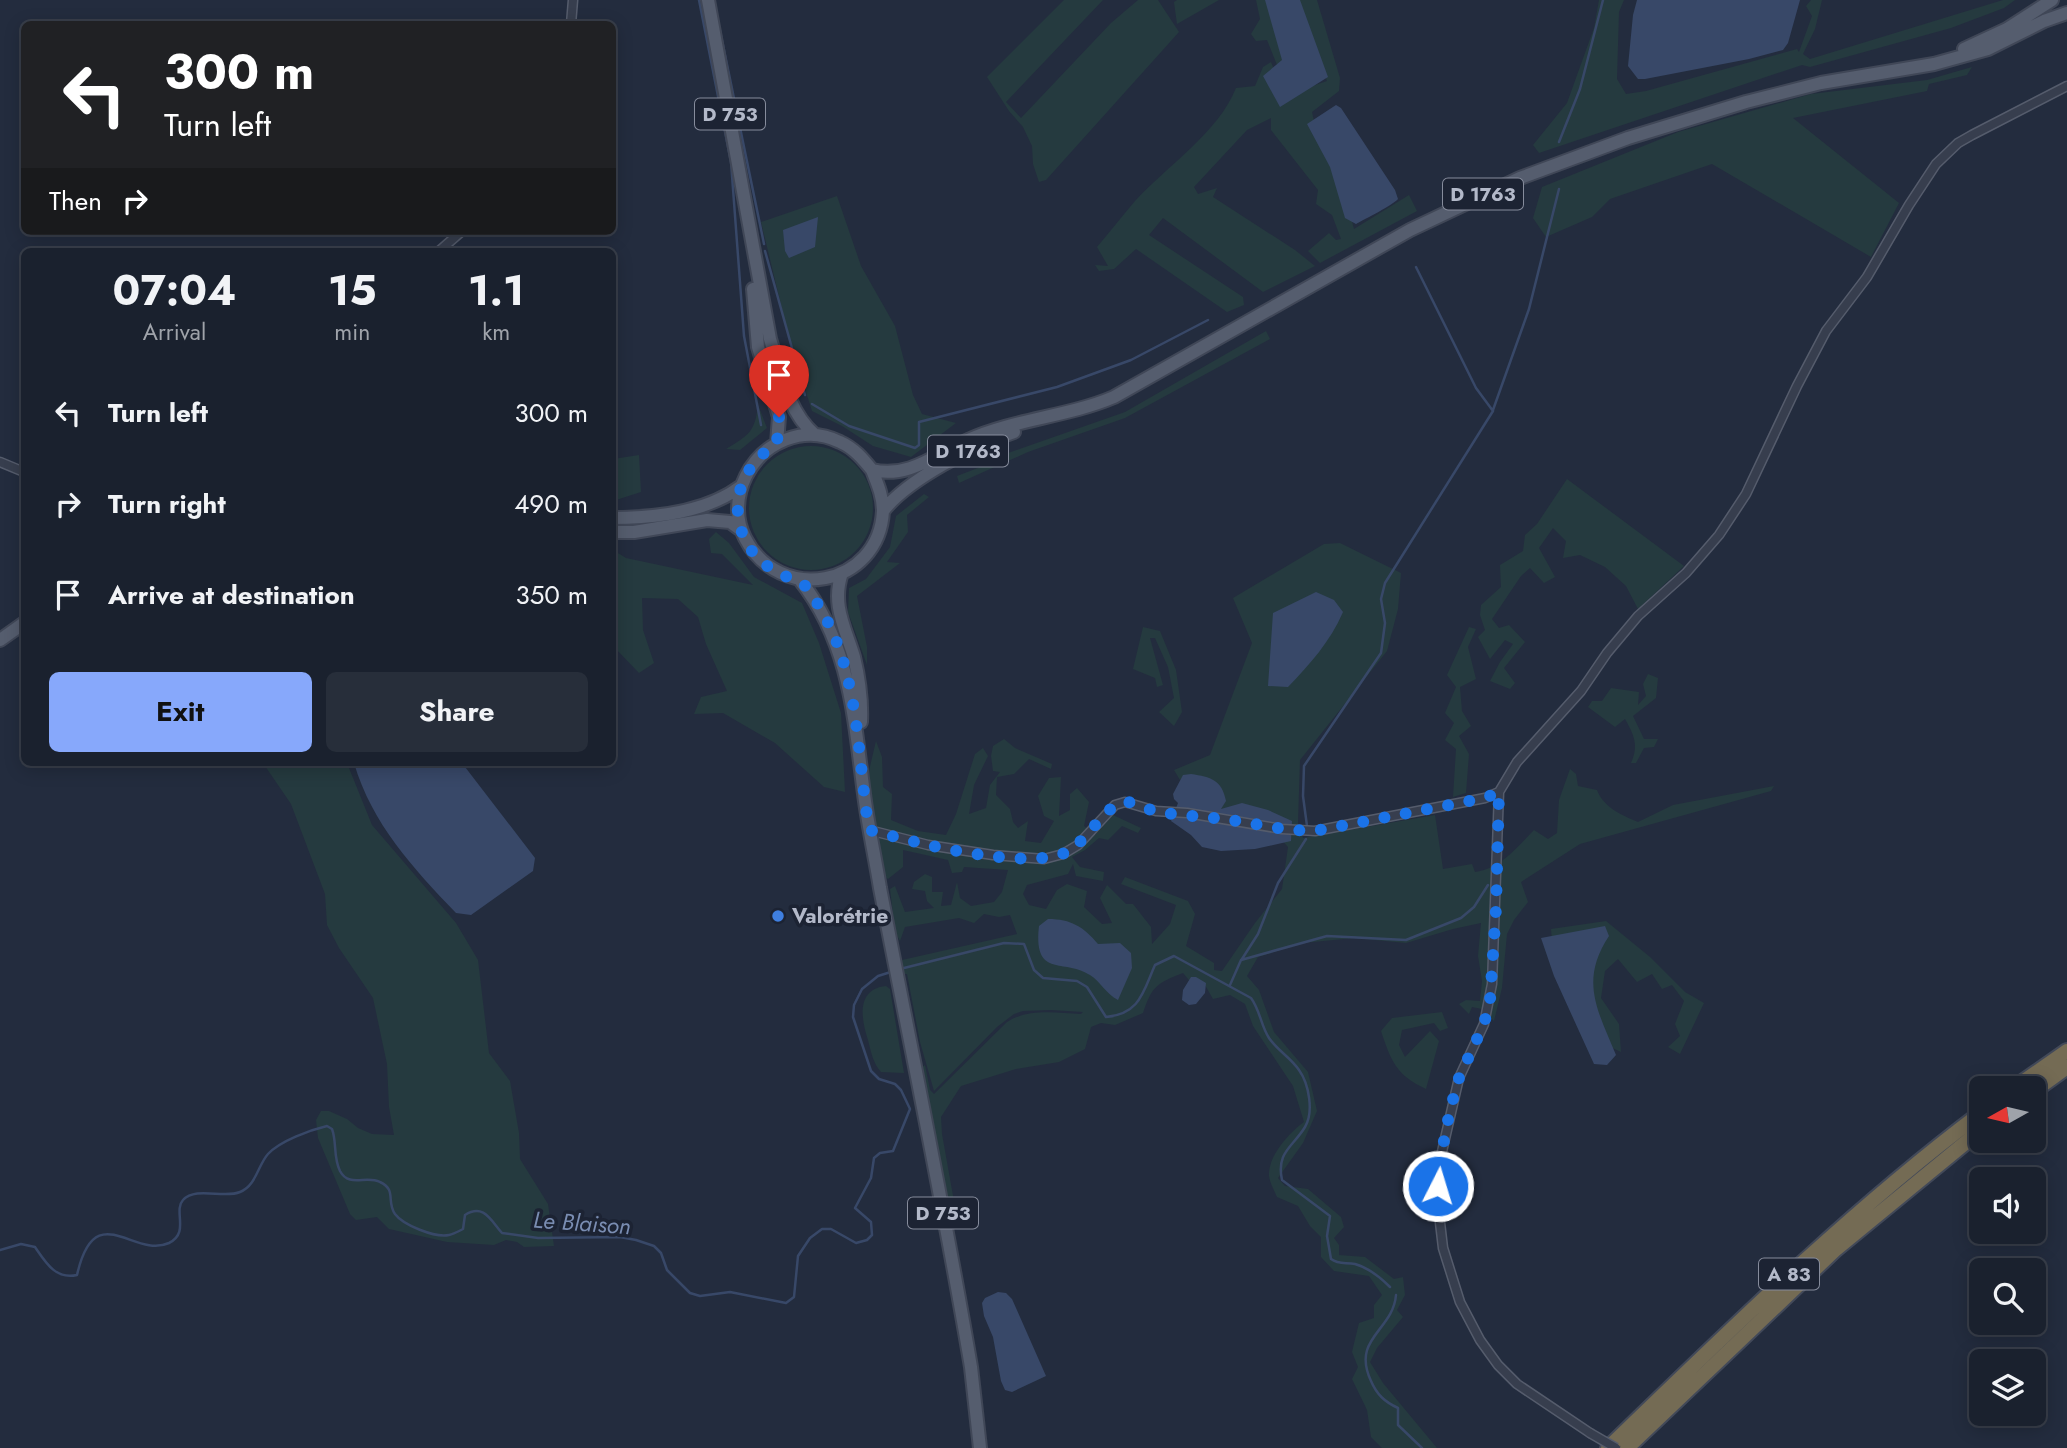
<!DOCTYPE html>
<html lang="en">
<head>
<meta charset="utf-8">
<style>
  body { margin:0; font-family:Jost,sans-serif; background:#272e3a; color:#f1f3f6; height:100vh; display:flex; flex-direction:column; font-size:26px; white-space:nowrap }
  * { box-sizing:border-box; margin:0 }
  p { font-size:23px; color:#9fa3aa }
  .icon { flex:none; width:38px; height:38px; fill:none; stroke:currentColor; stroke-width:2; stroke-linecap:round; stroke-linejoin:round }
  .map { position:relative; flex:1; overflow:hidden }
  .sheet { position:absolute; left:21px; top:248px; width:595px; height:518px; display:flex; flex-direction:column; background:#1a212e; border-radius:10px; box-shadow:0 4px 18px #0003,0 0 0 2px #383e4a }
  .sheet>* { flex:none }
  .hud { position:absolute; left:21px; top:21px; width:595px; height:214px; border-radius:10px; box-shadow:0 4px 18px #0003,0 0 0 2px #383e4a; background:#202124; color:#fff; overflow:hidden }
  .needle { width:46px; rotate:262deg }
  .fabs { position:absolute; left:1969px; top:1076px; display:grid; gap:14px }
  .fabs a { display:grid; place-items:center; width:77px; height:77px; border-radius:10px; background:#1a212e; box-shadow:0 4px 18px #0003,0 0 0 2px #383e4a; font-size:35px }
  .pin { position:absolute; display:grid; place-items:center; width:60px; height:60px; color:#fff; margin:-72px -30px; border-radius:50% 50% 50% 0; rotate:-45deg; box-shadow:0 0 7px #0007 }
  .pin .icon { rotate:45deg }
  .me { position:absolute; width:77px; margin:-38px; rotate:5deg; stroke-linejoin:round; filter:drop-shadow(0 0 5px #0008) }
  .turn { display:flex; align-items:center; gap:24px; height:147px; padding:0 28px; font-size:32px }
  .turn .icon { width:91px; height:91px; stroke-width:2.5 }
  .turn b { display:block; font-size:49px; line-height:60px }
  .then { display:flex; align-items:center; height:66px; padding:0 28px; background:#0003; gap:14px; font-size:26px }
  .eta { display:flex; justify-content:space-evenly; align-items:center; height:119px; text-align:center }
  .eta b { font-size:42px; font-weight:700; line-height:49px }
  .cta { display:flex; gap:14px; margin-top:auto; padding:14px 28px }
  .cta a { flex:1; height:80px; border-radius:10px; background:#87a8fb; color:#111; font-size:28px; font-weight:700; line-height:80px; text-align:center }
  .cta a+a { background:#272e3a; color:#f1f3f6 }
  ul { padding:0; list-style:none }
  li { display:flex; align-items:center; gap:21px; height:91px; padding:0 28px }
  li div { flex:1 }
  li b { display:block; font-size:26px }
  li em { font-style:normal }
  .map>svg:first-child { display:block }
  .green { fill:#253a3f }
  .water { fill:#384868 }
  .lines { fill:none; stroke-linecap:round; stroke-linejoin:round }
  .stream { stroke:#384868; stroke-width:2.5 }
  .minor-casing { stroke:#555c6c; stroke-width:11 }
  .primary-casing { stroke:#404757; stroke-width:16 }
  .motorway-casing { stroke:#424959; stroke-width:18 }
  .minor { stroke:#373e4e; stroke-width:8 }
  .primary { stroke:#555d6e; stroke-width:12 }
  .motorway { stroke:#746b54; stroke-width:14 }
  .minor-bridge-casing { stroke:#555c6c; stroke-width:11; stroke-linecap:butt }
  .minor-bridge { stroke:#373e4e; stroke-width:8 }
  .route { stroke:#1a73e8; stroke-width:12; stroke-dasharray:0 21.6 }
  .shop-dot { fill:#3f7fe0; stroke:#1c2333; stroke-width:2.5 }
  .labels { text-anchor:middle; dominant-baseline:central; stroke-width:7; stroke-linejoin:round; paint-order:stroke }
  .shield { fill:#1c2333; stroke:#868c9c; stroke-width:2 }
  .shield-label { font-size:19px; font-weight:bold; fill:#b3b9c9 }
  .poi-label { font-size:21px; font-weight:bold; fill:#b3b9c9; stroke:#1c2333; text-anchor:start }
  .water-label { font-size:23px; font-style:italic; fill:#7a8db2; stroke:#1c2333 }
</style>
</head>
<body>
<div class="map">
<svg width="2067" height="1448" viewBox="0 0 2067 1448">
  <rect width="100%" height="100%" fill="#232c3e"/>
  <path class="green" d="M1064,0H1103L1006,102L1021,118L1111,23L1138,0H1158L1179,32L1046,180L1039,182L1033,164L1032,146L1023,127L1009,111L987,77Z
    M1177,0H1219L1177,24L1174,2Z
    M1256,0H1269L1288,62L1277,65L1267,40L1256,41L1251,34L1260,19Z
    M1294,0H1317L1340,78L1339,91L1312,112L1317,135L1339,174L1354,229L1409,195L1417,211L1320,263L1308,251L1329,233L1336,240L1341,239L1332,215L1316,204L1318,190L1271,130V118L1247,130L1194,187L1198,194L1217,188L1213,197L1295,250L1315,266L1263,292L1163,218L1149,235L1243,297L1244,305L1227,312L1136,249L1114,269L1099,271L1095,265L1108,266L1097,247C1110,232 1122,216 1135,201C1167,166 1218,133 1236,88L1255,86L1263,67L1271,62L1275,72L1280,97L1327,81Z
    M1599,0H1624L1619,12L1617,79L1626,94L1646,91L1797,49L1799,52L1812,16L1806,6L1811,0H1822L1815,29L1803,54L1810,59L2003,0H2015L2004,8L1951,28L1810,67L1802,65L1539,153L1533,145L1567,103L1594,28Z
    M1972,67L1967,75L1929,84L1927,91L1793,118L1899,203L1871,257L1712,164L1610,199L1592,217L1546,237L1533,218L1542,187L1678,132L1811,94L1927,80Z
    M837,196L861,266L895,326L913,395L922,414L956,423L911,457L873,446L842,426L812,411L790,342L761,222Z
    M1266,331L1270,339L1125,418L1028,452L959,483L957,476L983,466L988,460L1125,412Z
    M758,405L767,428L740,450L726,449C749,435 755,432 758,405Z
    M749 508a62 62 0 1 1 124 0a62 62 0 1 1-124 0Z
    M639,455L641,492L613,501V459Z
    M1567,479L1684,566L1638,609L1626,586L1605,567L1580,555L1563,558L1566,541L1553,528L1539,548L1555,577L1544,583L1530,568L1521,576L1492,619L1499,628L1509,625L1525,642L1504,668L1515,683L1510,689L1490,681L1500,662L1513,644L1505,640L1490,659L1478,637L1485,630L1480,615L1481,605L1501,587L1500,565L1523,551L1525,535L1537,524Z
    M924,494L929,497L907,515L908,532L887,562L900,563L857,596L867,647V665L848,612L849,588L866,579L890,547L896,516Z
    M716,532L729,543L754,577L802,603L819,643L841,713L845,792L824,787L775,743L723,713L694,714L701,697L727,691L706,644L698,617L678,599L642,598L643,630L654,663L639,673L613,646V550L626,558L753,585L722,554L711,553L709,539Z
    M1340,543L1401,573L1398,609L1387,651L1300,760L1298,823L1303,838L1435,815L1443,869L1472,864L1475,872C1502,868 1516,848 1534,830L1548,839L1557,833L1559,800L1570,769L1576,774L1578,786L1597,790C1603,807 1623,816 1638,822L1673,805L1774,786L1771,791L1580,844L1521,882L1528,902L1514,920L1507,934L1502,988L1494,1021L1482,1009L1472,1007L1469,1014L1459,1004L1466,1000L1480,1001L1482,981L1478,956L1481,923L1453,929L1406,943L1354,938L1303,943L1258,957L1247,976L1259,990L1274,1032L1308,1072L1317,1111L1303,1143L1278,1178L1285,1186L1308,1189L1341,1217L1344,1227L1334,1238L1339,1245V1255L1365,1257L1394,1279L1403,1277L1405,1295L1397,1310L1403,1317L1377,1348L1370,1362L1383,1383L1437,1448H1382L1371,1437L1367,1410L1352,1379L1358,1367L1352,1352L1359,1323L1374,1318V1305L1382,1295L1369,1276L1334,1271L1321,1257V1237L1310,1226L1298,1206L1277,1197C1274,1190 1270,1183 1269,1176C1268,1156 1289,1133 1304,1122L1293,1086L1253,1026L1245,1004L1230,995L1213,999L1205,985L1194,986L1183,973C1157,983 1152,986 1143,1013L1115,1025L1101,1023L1091,1027L1085,1049L1059,1062L1016,1069L961,1086L941,1117L942,1134L955,1207L946,1209L921,1068L925,1065L930,1090L934,1094L1007,1022C1029,1008 1056,1013 1081,1014L1083,1012L1051,1010L1023,1011L1014,1014L997,1027L934,1091L920,1042L907,974H903L902,960L1017,934L1010,915L999,917L984,914L974,923L959,918L905,927L900,941L895,932L890,889L895,886L905,912L934,908L927,901L925,891L912,889L914,882L925,874L932,877V892H943L941,906L951,905L957,882L960,898L971,906L994,902L1002,892L1008,870L964,867L962,872L952,873L948,860L903,850V867L888,879L883,875L868,775L876,741L882,757L883,787L892,794L891,820L918,831L946,835L956,814L975,754L983,748L988,756L974,785L969,814L986,808L990,785L1000,772L993,771L991,756L993,746L1004,739L1015,748L1052,764L1051,769L1029,759L1014,774L997,777L996,795L1010,809L1013,822L1018,828L1028,821L1025,841L1041,843L1054,821L1044,816L1038,796L1049,778L1061,777L1059,816L1070,810V794L1077,788L1089,802L1084,826L1095,835L1113,815L1141,828L1138,833L1122,826L1108,840L1099,838L1085,850L1072,857L1080,867L1104,872L1103,881L1076,876L1073,864L1068,874L1027,885L1023,894L1029,905L1046,909L1057,890L1067,884L1087,891L1084,907L1102,924L1112,923L1100,898L1107,885L1126,904H1133L1151,927L1152,944L1170,924L1176,905L1121,884L1125,877L1188,901L1195,914L1186,946L1214,963V970L1222,971L1255,923L1282,889L1288,847L1258,814L1219,810L1184,776L1180,780L1174,770L1210,755L1252,643L1233,598L1324,544Z
    M1143,627L1160,631L1176,670L1182,712L1174,726L1159,712L1174,698L1168,667L1155,638H1150L1163,685L1157,687L1155,678L1133,669Z
    M1469,627L1476,629L1468,647L1476,679L1460,687L1462,711L1471,726L1459,736L1469,754L1466,793L1453,797L1456,749L1445,740L1454,723L1445,713L1456,687L1447,675Z
    M1648,674L1658,678L1656,698L1633,716L1644,739H1658L1654,747L1644,748L1636,763H1631C1639,745 1634,735 1625,719L1615,727L1588,707L1592,701H1602L1611,688L1639,692L1638,705L1646,696L1643,684Z
    M263,763H347L372,825L456,923L478,960L489,1053L510,1081L519,1133L520,1159L548,1204L554,1246L524,1247L517,1242L506,1240L494,1245L447,1242L389,1229L377,1217L356,1220L350,1214L318,1138L316,1120L321,1111H329L347,1119L358,1128L372,1134L394,1135L389,1107L387,1064L373,998L339,948L327,925L325,894L291,804Z
    M1606,921L1650,957L1685,992L1704,1003L1680,1054L1668,1047L1680,1036L1675,1024L1684,1001L1672,985L1662,989L1652,974L1637,982L1618,959L1605,971L1601,998L1619,1024L1621,1052L1602,1043L1552,942L1551,929Z
    M886,986L890,989L904,1073L881,1072C873,1063 871,1052 868,1040C861,1019 856,989 886,986Z
    M1442,1012L1448,1028L1440,1031L1434,1023L1402,1030L1399,1045L1405,1057L1430,1031L1439,1041L1426,1089C1396,1075 1391,1061 1381,1031L1392,1018Z"/>
  <path class="water" d="M1265,0H1300L1328,77L1280,107L1263,76L1282,60Z
    M1637,0H1800L1788,43L1783,50L1749,59L1645,79H1638L1628,66L1633,15Z
    M1336,105L1341,108L1395,190L1398,199C1393,205 1365,219 1356,224L1345,218L1330,167L1307,124Z
    M818,217L815,247L789,258L785,251L783,230Z
    M1316,592L1334,600L1343,612C1330,642 1310,664 1288,687L1268,686L1273,613Z
    M354,763H462L535,858L533,871L471,915L456,913C413,868 372,824 354,763Z
    M1191,774C1211,777 1222,780 1226,801L1221,809L1242,803L1268,810L1292,821L1291,841L1255,849L1221,851L1202,847L1191,835L1171,821L1178,803L1174,799L1173,794L1183,775Z
    M1048,919C1071,919 1084,927 1098,944L1120,943L1131,953L1132,968L1118,1000C1106,994 1101,982 1090,975C1064,958 1033,979 1039,926Z
    M1605,926L1609,936C1579,981 1598,1011 1616,1055L1607,1065L1594,1064L1554,976L1541,938Z
    M1191,977H1196L1206,983L1205,993L1196,1004L1189,1005L1182,1000L1183,990Z
    M998,1292L1006,1293L1012,1299L1046,1376L1012,1392L1005,1390L1001,1381L993,1337L984,1316L982,1303L985,1298Z"/>
  <g class="lines">
    <path class="stream" d="M699,0L731,162L744,336L761,425
      M717,16L764,244
      M1559,142L1580,89L1603,0
      M765,251L805,395
      M812,404L849,426L915,448L919,445V422L1057,387L1131,360L1208,320
      M1493,410L1529,309L1559,189
      M1307,826L1303,796L1304,766L1381,653L1385,623L1381,599L1385,583L1493,411L1476,388L1416,267
      M1242,959L1258,934L1278,883L1306,839
      M900,969L1004,943L1024,944L1034,970L1043,978L1077,981L1087,987L1106,1017C1140,1014 1143,992 1155,965L1174,956L1251,998C1260,1010 1261,1026 1269,1038C1277,1050 1291,1058 1299,1070C1309,1084 1314,1112 1305,1127C1293,1147 1276,1152 1282,1180L1330,1216L1327,1236L1331,1259C1339,1265 1346,1262 1355,1264C1369,1268 1380,1277 1390,1287
      M1230,985L1241,960L1327,936L1406,940L1461,918L1474,907L1488,885
      M0,1250L21,1244L35,1247C46,1263 56,1280 77,1275C95,1196 133,1259 169,1243C190,1233 173,1211 183,1200C196,1186 224,1199 240,1192C256,1186 258,1165 268,1154C280,1141 310,1130 327,1126L332,1129C337,1142 333,1157 340,1171C349,1188 366,1175 380,1182C397,1190 386,1201 395,1214C403,1225 435,1238 449,1235C454,1234 459,1231 463,1229L465,1215C484,1203 491,1221 502,1233L538,1238L620,1237L636,1240L654,1246L661,1253L667,1270L690,1293L700,1296L730,1292L786,1303L794,1297L798,1256L810,1238L822,1229H831L856,1243L867,1240L872,1235L871,1222L855,1208L871,1178L874,1158L880,1153L893,1151L910,1109L901,1090L895,1084L879,1079L871,1071L853,1017L854,1005L862,989L878,976L894,971
      M1396,1295C1393,1331 1351,1338 1371,1381C1377,1395 1385,1402 1398,1408V1425L1422,1448"/>
    <defs>
      <path id="minor" d="M571,24L573,0
        M438,252L462,231
        M0,462L24,472
        M1499,792L1492,984L1484,1024L1459,1078L1441,1156L1439,1214L1443,1248L1460,1302L1480,1340L1498,1365L1517,1384L1590,1433
        M869,830L928,845L993,855L1044,859L1063,854L1078,845L1115,805L1125,802L1156,811L1187,813L1282,829L1315,831L1485,798L1499,792L1517,762L1581,691L1607,653L1638,616L1686,573L1719,535L1746,494L1797,386L1826,331L1867,277L1909,205L1936,164L1958,143L1972,135L2067,86"/>
      <path id="primary" d="M708,0L770,339C780,371 788,412 815,435
        M1964,49L2007,29L2052,0
        M753,289L758,347L779,417L777,443
        M872,470C877,483 883,496 883,511C879,587 779,605 745,538C735,519 736,496 746,476C763,442 804,424 840,442C854,448 863,459 872,470C909,479 936,454 968,440C1014,419 1067,417 1114,397L1410,230L1520,178L1628,138L1746,102L1821,83L1934,64L1988,49L2044,21L2067,13
        M883,511C908,479 975,445 1014,432
        M612,518C655,518 705,513 740,487
        M612,532H634L707,520L730,522L741,530
        M842,573C831,604 845,627 854,657C859,678 862,700 861,722
        M800,580C850,643 854,718 864,794C868,826 875,857 880,888C911,1048 944,1207 971,1367L980,1448
        M0,640L24,623"/>
      <path id="motorway" d="M2014,1088L2067,1051
        M2034,1091L2067,1067
        M1608,1448C1728,1332 1847,1214 1981,1113
        M1627,1448L1836,1249L1981,1130"/>
    </defs>
    <use href="#minor" class="minor-casing"/>
    <use href="#primary" class="primary-casing"/>
    <use href="#motorway" class="motorway-casing"/>
    <use href="#minor" class="minor"/>
    <use href="#primary" class="primary"/>
    <use href="#motorway" class="motorway"/>
    <defs>
      <path id="minor-bridge" d="M1590,1433L1616,1448"/>
    </defs>
    <use href="#minor-bridge" class="minor-bridge-casing"/>
    <use href="#minor-bridge" class="minor-bridge"/>
  </g>
  <g class="lines">
    <path class="route" d="M779,417L777,443C748,462 730,493 741,529C746,549 763,566 782,575C788,578 796,577 801,582C809,589 815,599 820,608C860,674 857,756 869,830C913,842 1029,873 1069,851C1086,841 1108,803 1124,802C1135,801 1145,809 1155,811C1179,816 1205,816 1230,820C1258,824 1286,831 1315,831L1485,798L1499,792L1496,908L1490,1001L1484,1024L1459,1078L1450,1110L1441,1156L1438,1186"/>
  </g>
  <circle class="shop-dot" cx="778" cy="916" r="7"/>
  <g class="labels">
    <g class="shield">
      <rect x="695" y="98.5" width="70" height="31" rx="5"/>
      <rect x="1443" y="178.5" width="80" height="31" rx="5"/>
      <rect x="928" y="435.5" width="80" height="31" rx="5"/>
      <rect x="908" y="1197.5" width="70" height="31" rx="5"/>
      <rect x="1759" y="1258.5" width="60" height="31" rx="5"/>
    </g>
    <g class="shield-label">
      <text x="730" y="114">D 753</text>
      <text x="1483" y="194">D 1763</text>
      <text x="968" y="451">D 1763</text>
      <text x="943" y="1213">D 753</text>
      <text x="1789" y="1274">A 83</text>
    </g>
    <g class="poi-label">
      <text x="792" y="916">Valorétrie</text>
    </g>
    <g class="water-label">
      <text transform="translate(582 1223) rotate(4)">Le Blaison</text>
    </g>
  </g>
</svg>
<div class="fabs">
<a><svg class="needle" viewBox="-14 -14 28 28"><path d="M0-13l5 13h-10z" fill="#e53935"/><path d="M0 13l5-13h-10z" fill="#9fa3aa"/></svg></a>
<a><svg class="icon" aria-label="sound" viewBox="0 0 24 24"><path d="M4 9h4l5-4v14l-5-4H4zM17 9q2 3 0 6"/></svg></a>
<a><svg class="icon" aria-label="search" viewBox="0 0 24 24"><circle cx="10" cy="10" r="6"/><path d="M15 15l6 6"/></svg></a>
<a><svg class="icon" aria-label="layers" viewBox="0 0 24 24"><path d="M12 4l9 5-9 5-9-5zM3 14l9 5 9-5"/></svg></a>
</div>
<div class="pin" style="left:779px;top:417px;background:#d93025"><svg class="icon" aria-label="arrive" viewBox="0 0 24 24"><path d="M6 21V4h12l-3 4 3 4H6"/></svg></div>
<svg class="me" style="left:1438px;top:1186px" viewBox="-20 -20 40 40"><circle r="17" fill="#1a73e8" stroke="#fff" stroke-width="3"/><path d="M0-11L8 9 0 5-8 9z" fill="#fff"/></svg>
<div class="hud">
<div class="turn"><svg class="icon" aria-label="left" viewBox="0 0 24 24"><path d="M17 20v-9H6M10 6l-5 5 5 5"/></svg><div><b>300 m</b>Turn left</div></div>
<div class="then">Then<svg class="icon" aria-label="right" viewBox="0 0 24 24"><path d="M7 20v-9h11M14 6l5 5-5 5"/></svg></div>
</div>
<section class="sheet">
<div class="eta">
<div><b>07:04</b><p>Arrival</p></div>
<div><b>15</b><p>min</p></div>
<div><b>1.1</b><p>km</p></div>
</div>
<ul>
<li><svg class="icon" aria-label="left" viewBox="0 0 24 24"><path d="M17 20v-9H6M10 6l-5 5 5 5"/></svg><div><b>Turn left</b></div><em>300 m</em></li>
<li><svg class="icon" aria-label="right" viewBox="0 0 24 24"><path d="M7 20v-9h11M14 6l5 5-5 5"/></svg><div><b>Turn right</b></div><em>490 m</em></li>
<li><svg class="icon" aria-label="arrive" viewBox="0 0 24 24"><path d="M6 21V4h12l-3 4 3 4H6"/></svg><div><b>Arrive at destination</b></div><em>350 m</em></li>
</ul>
<div class="cta"><a>Exit</a><a>Share</a></div>
</section>
</div>
</body>
</html>
